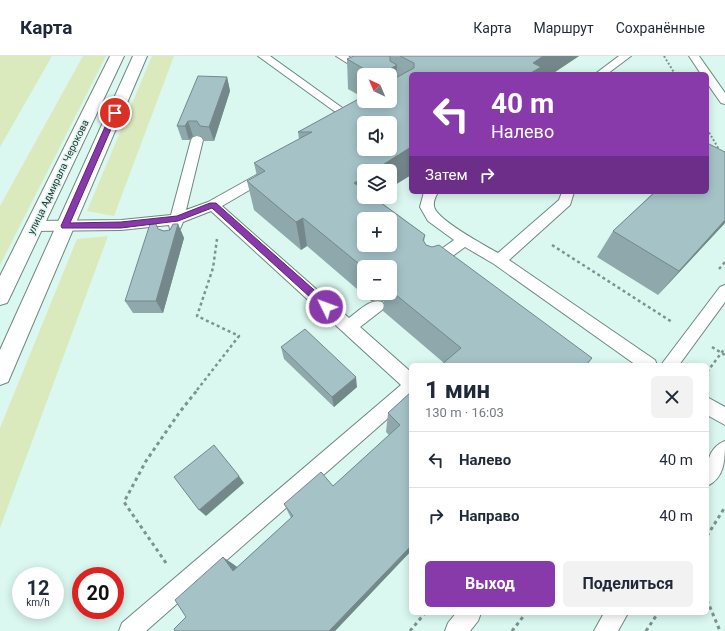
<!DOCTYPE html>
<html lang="ru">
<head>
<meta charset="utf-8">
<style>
  body { margin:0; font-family:Roboto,sans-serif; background:#f2f2f3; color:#1f2937; height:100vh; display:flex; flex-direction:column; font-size:15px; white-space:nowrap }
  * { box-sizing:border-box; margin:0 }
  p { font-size:13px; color:#747a83 }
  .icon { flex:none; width:22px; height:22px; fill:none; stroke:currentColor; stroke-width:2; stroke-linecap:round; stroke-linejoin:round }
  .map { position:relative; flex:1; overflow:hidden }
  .sheet { position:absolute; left:409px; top:307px; width:300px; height:252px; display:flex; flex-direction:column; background:#fff; border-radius:6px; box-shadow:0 2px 10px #0003 }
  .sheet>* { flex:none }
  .hud { position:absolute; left:409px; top:16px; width:300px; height:122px; border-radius:6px; box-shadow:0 2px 10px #0003; background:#883aaa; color:#fff; overflow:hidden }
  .needle { width:26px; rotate:316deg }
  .fabs { position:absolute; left:357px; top:12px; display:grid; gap:8px }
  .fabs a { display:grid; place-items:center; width:40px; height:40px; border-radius:6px; background:#fff; box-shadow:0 2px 10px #0003; font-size:20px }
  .speed { position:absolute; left:12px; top:511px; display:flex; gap:8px; font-size:20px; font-weight:700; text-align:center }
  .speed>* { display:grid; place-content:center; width:52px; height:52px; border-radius:50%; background:#fff; box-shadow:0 2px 10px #0003; line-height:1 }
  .speed small { font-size:10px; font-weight:400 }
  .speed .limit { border:6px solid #d22; background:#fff; color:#111 }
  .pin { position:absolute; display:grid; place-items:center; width:34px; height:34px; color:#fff; margin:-17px; border:2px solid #fff; border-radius:50%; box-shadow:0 1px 4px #0007 }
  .me { position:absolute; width:44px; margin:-22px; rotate:312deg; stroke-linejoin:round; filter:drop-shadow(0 0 3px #0008) }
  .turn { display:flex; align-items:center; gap:14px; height:84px; padding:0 16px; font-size:18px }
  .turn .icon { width:52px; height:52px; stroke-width:2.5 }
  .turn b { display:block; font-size:28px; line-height:34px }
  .then { display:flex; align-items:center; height:38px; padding:0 16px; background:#0003; gap:8px; font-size:15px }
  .round { display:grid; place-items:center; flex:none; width:42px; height:42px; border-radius:6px; background:#f2f2f3 }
  .headline { display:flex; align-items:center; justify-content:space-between; height:68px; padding:0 16px }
  h1 { font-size:24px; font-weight:700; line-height:30px }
  .primary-button { display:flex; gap:8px; margin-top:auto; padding:8px 16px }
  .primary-button a { flex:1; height:46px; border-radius:6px; background:#883aaa; color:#fff; font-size:16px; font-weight:700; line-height:46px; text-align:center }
  .primary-button a+a { background:#f2f2f3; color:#1f2937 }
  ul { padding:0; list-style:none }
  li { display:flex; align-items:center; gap:12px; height:56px; padding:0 16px; border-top:1px solid #e0e1e3 }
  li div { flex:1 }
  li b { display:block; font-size:15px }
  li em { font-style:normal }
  header { display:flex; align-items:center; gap:24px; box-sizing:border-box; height:56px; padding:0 20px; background:#fff; border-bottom:1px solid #e0e1e3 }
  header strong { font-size:19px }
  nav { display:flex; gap:22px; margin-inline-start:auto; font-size:14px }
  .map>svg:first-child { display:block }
  .green { fill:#dbeabd }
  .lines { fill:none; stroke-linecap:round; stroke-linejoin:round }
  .lane-casing { stroke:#6c8880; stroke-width:2 }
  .street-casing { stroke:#6c8880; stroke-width:2 }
  .path-far2 { stroke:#7e938d; stroke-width:2; stroke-dasharray:2 2; stroke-linecap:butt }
  .path-far1 { stroke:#7e938d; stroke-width:2.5; stroke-dasharray:3 3; stroke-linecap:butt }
  .path { stroke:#7e938d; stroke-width:3; stroke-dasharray:3.5 3.5; stroke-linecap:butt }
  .lane { fill:#fff; fill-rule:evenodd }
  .street { fill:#fff; fill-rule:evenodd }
  .wall { fill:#8ea8ab; fill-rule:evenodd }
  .shaded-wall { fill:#74888b }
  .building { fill:#a5c3c7; stroke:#74888b; fill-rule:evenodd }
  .route { fill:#883aaa; stroke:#58266e }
  .labels { text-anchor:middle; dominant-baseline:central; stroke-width:3; stroke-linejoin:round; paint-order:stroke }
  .far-street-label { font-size:10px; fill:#283330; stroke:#daf8f0 }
</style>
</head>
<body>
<header>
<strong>Карта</strong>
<nav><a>Карта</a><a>Маршрут</a><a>Сохранённые</a></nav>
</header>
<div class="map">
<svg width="725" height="575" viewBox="0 0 725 575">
  <rect width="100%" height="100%" fill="#daf8f0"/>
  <path class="green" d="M0,0H52L0,91Z
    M83,0H106L0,209V150Z
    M152,0H174L114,160L87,155Z
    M108,180L0,472V372L77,183Z"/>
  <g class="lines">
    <defs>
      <path id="lane" d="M258,0H270L362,66L360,68H352Z
        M336,0H348L378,19H366Z
        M619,0H631L607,18H595Z
        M689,0H699L725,37V48L721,47L707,27V18H701Z
        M197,80L201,81L203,84L186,154L208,146L262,116L266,115L270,116L272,119L270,122L222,150L349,262C359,255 370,242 382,246L385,250L382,254L360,271L411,316V342L146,575H119L122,567L401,329L211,155L183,166L180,173L175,175L170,173L169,169L121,174L34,175L29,173L27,170L29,167L34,165L121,164L171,159L191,84L193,81Z
        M424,136H438C436,140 433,145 434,150C435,163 486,190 498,197L559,144L562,136H574L570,149L509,204L655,304L657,309H636L494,208L465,191L436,212L431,213L426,212L424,208L426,204L454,184L428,165L420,151Z
        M725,229V246L679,309H661L720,231Z
        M707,341L725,351V369L707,359Z
        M725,385C725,403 725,422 707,430C707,413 705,393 725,385Z
        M456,557H481L478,565L470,575H445L448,567Z
        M604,557H628L618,575H594Z"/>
      <path id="street" d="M110,0H124L10,241L7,247L0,249V220Z
        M133,0H147L11,319L8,326L0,329V294Z"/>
    </defs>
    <use href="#lane" class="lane-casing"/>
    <use href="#street" class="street-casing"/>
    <path class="path-far2" d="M664,0L675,18
      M707,73L720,95"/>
    <path class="path-far1" d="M552,189L672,266
      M719,213L725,206
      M712,291L725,299
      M707,316L725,292
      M197,334L239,280L197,260L213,212L217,183"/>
    <path class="path" d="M707,480L725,451
      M166,507L124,446L146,405L179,357L198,333
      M707,544L720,575
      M410,575L425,557
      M512,575L526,557
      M646,575L658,557"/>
    <use href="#lane" class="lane"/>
    <use href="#street" class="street"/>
  </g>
  <path class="wall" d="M354,0H579L552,18H411V119L390,132V115L364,141H377L375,142L425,179L424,186L426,189L592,302L587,309H441L444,307L383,255L384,246L383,245L377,244L371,245L307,190L301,194L254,154L247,125L257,120L254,107L299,83L298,76L362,41L348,33L347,3ZM364,19H390V45H364ZM364,211H390V237H364Z
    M227,21L230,35L214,85H204L201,80H193L189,84H182L177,70Z
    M649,136H707L725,167L658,239L597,201L613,175L652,138Z
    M178,168L184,182L163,257H133L125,245L159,173L164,175L170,174Z
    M281,291L357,331L334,351L284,303Z
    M411,336V495L335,575H175L186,561L236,510L237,511L291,462L284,448L333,430L389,379L386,376L388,357Z"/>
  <path class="shaded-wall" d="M390,0V13L397,9L395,39L390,42V19H379Z
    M543,0H579L552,18H529L533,7Z
    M227,21L230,35L214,85L209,71Z
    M188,65L193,80L189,84L185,70Z
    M411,91V119L390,132V115H373Z
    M364,121V141H377L355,155L354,127Z
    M303,162L307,190L301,194L296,166Z
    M725,164V167L658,239L679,215Z
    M178,168L184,182L163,257L156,245Z
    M372,237H378L377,244L371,245Z
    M356,321L357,331L334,351L332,341Z
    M239,420L244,427L206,460L199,454Z
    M411,490V495L335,575H329Z
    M223,501L236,510L245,522L233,515Z"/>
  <path class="building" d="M354,0H390V5L397,9L379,19H375L347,3Z
    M400,0H543L533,7L541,11L529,18H411V91L373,115H364V121L354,127L364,134V141H373L425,179L423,184L426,189L432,191L439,189L592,302L586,309H441L461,292L390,234V211H364V212L303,162L296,166L247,125L265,115L254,107L312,76H298L364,40V45H390V25L414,12V7ZM364,67H390V93H364ZM364,163H390V189H364Z
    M198,20L227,21L209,71L200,70L197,65H188L185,70H177Z
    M707,87L725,96V164L679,215L613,175L655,136H707Z
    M150,168H156L158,173L164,175L170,174L173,168H178L156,245H125Z
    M305,273L356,321L332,341L281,291Z
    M411,336V490L329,575H175L174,573L186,561L175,544L223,501L233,515L293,460L284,448L321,416L333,430L400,369L388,357Z
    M214,389L239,420L199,454L174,421Z"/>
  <path class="route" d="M112,55L118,57L70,167L121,166L177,160L210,147H216L330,248L331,251L330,253H323L212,152L178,165L121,172H62L61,170Z"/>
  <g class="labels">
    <g class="far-street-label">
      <text transform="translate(58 121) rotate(-64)">улица Адмирала Черокова</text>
    </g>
  </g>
</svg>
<div class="fabs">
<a><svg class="needle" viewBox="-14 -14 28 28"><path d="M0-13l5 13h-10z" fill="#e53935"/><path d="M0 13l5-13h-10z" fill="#747a83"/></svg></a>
<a><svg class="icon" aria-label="sound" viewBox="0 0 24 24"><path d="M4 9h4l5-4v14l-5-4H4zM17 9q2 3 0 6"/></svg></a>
<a><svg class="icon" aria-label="layers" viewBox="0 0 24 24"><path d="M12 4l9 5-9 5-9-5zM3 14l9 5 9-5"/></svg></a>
<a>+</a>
<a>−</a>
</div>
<div class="speed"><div>12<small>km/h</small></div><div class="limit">20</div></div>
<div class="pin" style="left:115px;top:57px;background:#d93025"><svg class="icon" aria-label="arrive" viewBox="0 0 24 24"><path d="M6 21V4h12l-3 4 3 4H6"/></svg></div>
<svg class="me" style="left:326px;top:251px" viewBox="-20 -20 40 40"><circle r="17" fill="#883aaa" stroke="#fff" stroke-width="3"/><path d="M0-11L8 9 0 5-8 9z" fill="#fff"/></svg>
<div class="hud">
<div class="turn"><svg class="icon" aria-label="left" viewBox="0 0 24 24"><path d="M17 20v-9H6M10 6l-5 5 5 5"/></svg><div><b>40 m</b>Налево</div></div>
<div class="then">Затем<svg class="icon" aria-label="right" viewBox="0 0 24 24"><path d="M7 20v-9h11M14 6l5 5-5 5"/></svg></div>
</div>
<section class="sheet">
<div class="headline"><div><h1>1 мин</h1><p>130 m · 16:03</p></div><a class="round"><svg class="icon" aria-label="close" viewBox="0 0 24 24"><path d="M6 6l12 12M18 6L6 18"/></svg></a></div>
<ul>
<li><svg class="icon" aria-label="left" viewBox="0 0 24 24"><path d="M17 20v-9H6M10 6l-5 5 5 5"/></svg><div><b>Налево</b></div><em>40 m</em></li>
<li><svg class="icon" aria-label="right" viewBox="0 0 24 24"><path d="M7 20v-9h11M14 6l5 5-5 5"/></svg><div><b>Направо</b></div><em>40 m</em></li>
</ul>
<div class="primary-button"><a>Выход</a><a>Поделиться</a></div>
</section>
</div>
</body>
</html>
